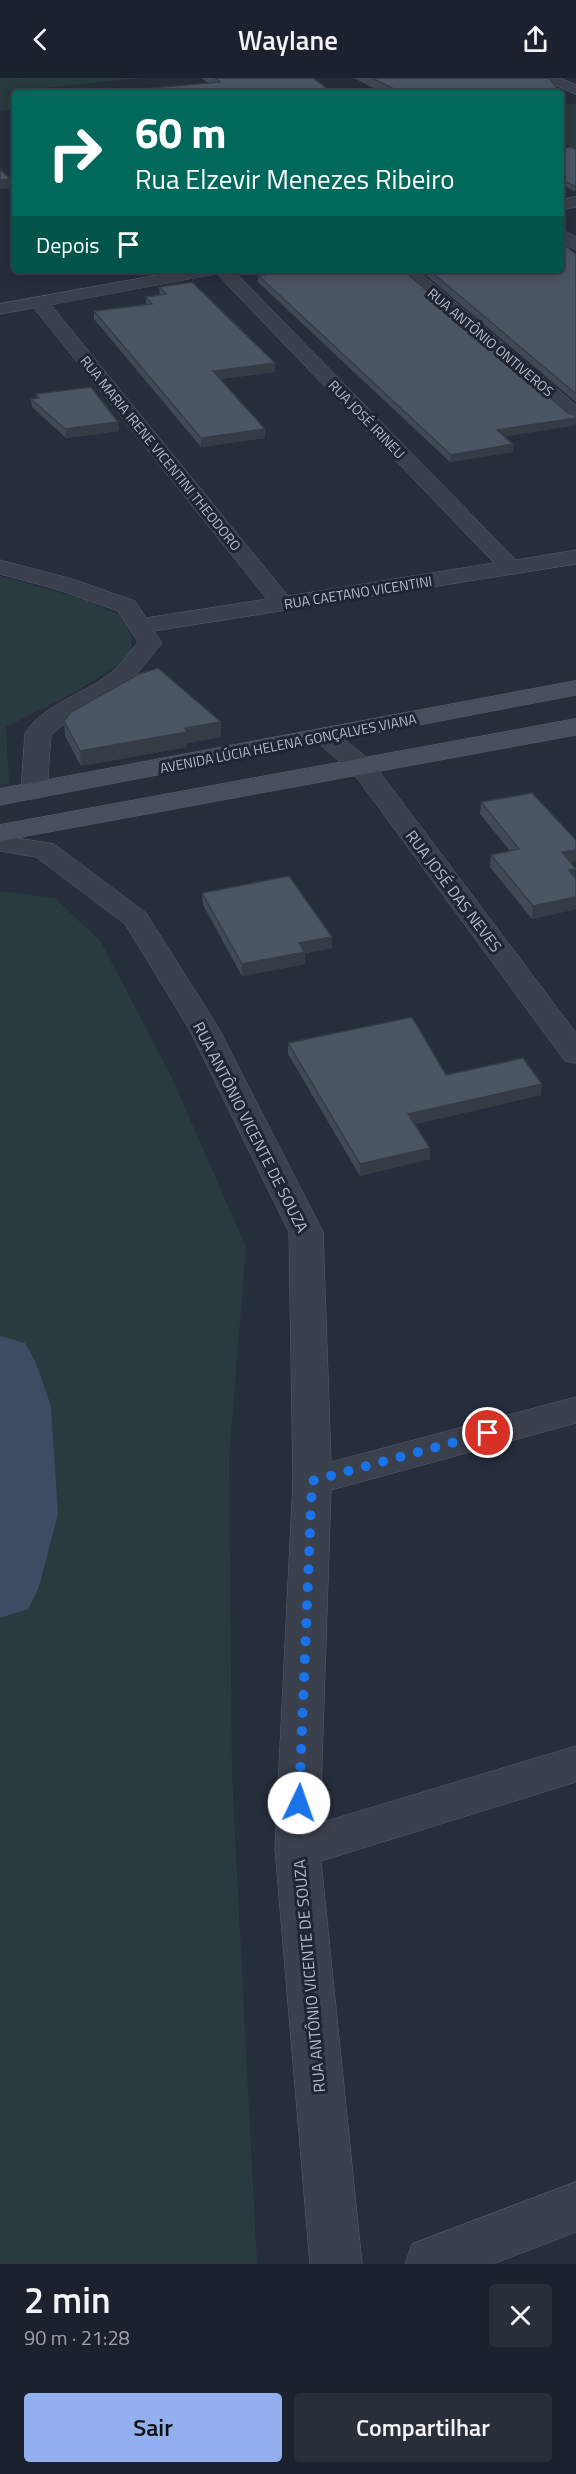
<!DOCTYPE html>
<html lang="pt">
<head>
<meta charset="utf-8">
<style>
  body { margin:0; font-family:"Titillium Web",sans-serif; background:#292f39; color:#f1f3f6; height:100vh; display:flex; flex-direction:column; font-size:22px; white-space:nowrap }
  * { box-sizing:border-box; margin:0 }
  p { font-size:20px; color:#a0a4aa }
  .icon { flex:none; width:33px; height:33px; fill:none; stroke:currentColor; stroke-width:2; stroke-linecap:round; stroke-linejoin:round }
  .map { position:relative; height:2186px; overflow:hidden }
  .drawer { display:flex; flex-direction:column; background:#1c222d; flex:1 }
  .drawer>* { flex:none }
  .hud { position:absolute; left:12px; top:12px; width:552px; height:183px; border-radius:6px; box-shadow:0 3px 15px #0003,0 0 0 2px #3a3f49; background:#00695c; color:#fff; overflow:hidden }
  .pin { position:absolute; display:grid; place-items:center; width:51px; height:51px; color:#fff; margin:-26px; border:3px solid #fff; border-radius:50%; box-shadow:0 2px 6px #0007 }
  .me { position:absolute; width:66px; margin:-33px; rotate:3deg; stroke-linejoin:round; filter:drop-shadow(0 0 4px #0008) }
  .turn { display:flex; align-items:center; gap:21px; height:126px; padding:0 24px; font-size:27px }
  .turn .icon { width:78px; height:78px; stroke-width:2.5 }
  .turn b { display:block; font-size:42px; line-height:51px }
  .then { display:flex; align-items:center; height:57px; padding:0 24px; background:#0003; gap:12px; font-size:22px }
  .round { display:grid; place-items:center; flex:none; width:63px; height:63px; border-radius:6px; background:#292f39 }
  .head { display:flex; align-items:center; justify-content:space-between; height:102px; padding:0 24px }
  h1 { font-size:36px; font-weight:600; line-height:45px }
  .primary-button { display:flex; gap:12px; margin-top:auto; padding:12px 24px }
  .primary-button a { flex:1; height:69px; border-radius:6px; background:#92b0ef; color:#111; font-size:24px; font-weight:600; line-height:69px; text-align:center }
  .primary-button a+a { background:#292f39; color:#f1f3f6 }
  header { display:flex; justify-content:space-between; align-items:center; height:78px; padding:0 24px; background:#1c222d; font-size:27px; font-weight:600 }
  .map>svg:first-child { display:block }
  .green { fill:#293b3e }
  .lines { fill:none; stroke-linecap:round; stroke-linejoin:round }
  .river { fill:#3d4b63; fill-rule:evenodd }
  .street-casing { stroke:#585e6a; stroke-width:1 }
  .secondary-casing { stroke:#585e6a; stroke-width:1 }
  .street { fill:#3a404c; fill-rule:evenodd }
  .secondary { fill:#484f5f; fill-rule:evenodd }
  .wall { fill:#414956 }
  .shaded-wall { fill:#353c46 }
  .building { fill:#4c5564; stroke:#353c46; stroke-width:1.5 }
  .route { stroke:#1a73e8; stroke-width:10; stroke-dasharray:0 18 }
  .labels { text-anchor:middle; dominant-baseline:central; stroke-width:6; stroke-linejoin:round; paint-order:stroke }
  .far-street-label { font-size:14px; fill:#b5bbc7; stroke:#1f2531 }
  .street-label { font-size:16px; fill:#b5bbc7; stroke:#1f2531 }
</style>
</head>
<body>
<header><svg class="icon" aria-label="back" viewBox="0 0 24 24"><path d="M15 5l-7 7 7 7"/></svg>Waylane<svg class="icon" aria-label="share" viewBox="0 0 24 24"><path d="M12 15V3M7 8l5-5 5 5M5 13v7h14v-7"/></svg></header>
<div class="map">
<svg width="576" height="2186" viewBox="0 0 576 2186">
  <rect width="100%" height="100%" fill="#262e3c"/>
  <path class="green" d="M0,0H141L6,14L15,21V31L0,33Z
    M576,25V71L561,64V28Z
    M0,498L83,521L122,538L132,560L130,579L76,614L6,649L9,705L0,707Z
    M0,813L55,820L101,864L171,998L246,1169L229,1380L232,1698L257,2186H0Z"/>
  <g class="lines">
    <path class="river" d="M0,1258L25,1265L35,1283L51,1328L58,1436L39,1509L28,1531L0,1540Z"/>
    <defs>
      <path id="street" d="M541,0H560L576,7V16Z
        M576,119V129L561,132V122Z
        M561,151L576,159V172L561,164Z
        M185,192H233L516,482L576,472V486L154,553L162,565L131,603L73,638L51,657L47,713L43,719L34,721L25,719L21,713L25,655C46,624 86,616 113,593C122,585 130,574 138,564L118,533L56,511L0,496V482L72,501L135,523L146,540L267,521L34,230L0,236V226ZM217,196L494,485L288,518L51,227Z
        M397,192H417L576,327V343L569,341Z
        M325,650L334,653L372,684L576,955V985L565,983L354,696L316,663L312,658L316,653Z
        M0,757L54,766L146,835L218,949L323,1154L331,1384L576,1319V1345L331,1412L320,1745L576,1668V1704L321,1783L362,2186H310L275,1771L293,1403L289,1154L188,949L125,846L36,779L0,773Z
        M576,2104V2154L493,2186H405L412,2166Z"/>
      <path id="secondary" d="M576,603V617L0,727V711Z
        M576,641V657L0,763V747Z"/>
    </defs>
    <use href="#street" class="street-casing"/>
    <use href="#secondary" class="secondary-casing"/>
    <use href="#street" class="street"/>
    <use href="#secondary" class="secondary"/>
  </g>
  <path class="wall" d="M201,0H313V1L208,5Z
    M354,0H549L564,19V28H561V15H383Z
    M561,71L576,112L574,113L561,106Z
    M576,176V324L420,192H561Z
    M258,192H403L576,347L504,358L513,374L450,384L258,204Z
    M159,209L275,285V294L220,301L265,360L201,369L94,241V233L146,226V219L160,217Z
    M36,316L118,344L119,353L66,360L32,329L31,321L37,320Z
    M64,643L221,644V659L187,665V669L81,688L65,658Z
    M481,724L576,762V783L570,784L576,801V831L532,841L490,789L491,777L510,773L480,736Z
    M202,815L332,859V870L305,875V886L242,898L203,827Z
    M288,965L446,997L541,1017L415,1046L430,1081L360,1098L288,976Z"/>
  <path class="shaded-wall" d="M10,101L11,110L0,111V102Z
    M275,285V294L213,302V293Z
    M576,340V347L497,360V352Z
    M118,344L119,353L66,360L65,351Z
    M265,351V360L201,369V360Z
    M513,366V374L450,384L451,377Z
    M221,644V659L187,665V669L81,688L80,673Z
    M576,772V783L561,786L562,774Z
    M576,791L575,803L569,792Z
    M576,819V831L532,841L533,828Z
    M332,859V870L305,875V886L242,898V886L299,865Z
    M542,1006L541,1017L408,1048V1036Z
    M430,1070V1081L360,1098V1086Z"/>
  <path class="building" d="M215,0H313L333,15H95L220,4Z
    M372,0H549L564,19H561V15H402Z
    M571,69L576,71V108H574L561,101V71Z
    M0,91L10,101L0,102Z
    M561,165L576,176V316L429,192H561Z
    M260,192H403L568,335L576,337V340L497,352L513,366L451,377L258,197H265Z
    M192,204L275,285L213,293L265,351L201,360L94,233L152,226L146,219L166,216L159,209Z
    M91,309L118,344L65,351L31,321L39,320L36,316Z
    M158,590L221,644L185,650L187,654L80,673L64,643L71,634L139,596Z
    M532,715L576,762V772L562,774L576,791L569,792L576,801V819L533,828L491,777L519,771L481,724Z
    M289,798L332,859L299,865L305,874L242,886L202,815Z
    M412,939L446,997L523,980L542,1006L408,1036L430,1070L360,1086L288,965Z"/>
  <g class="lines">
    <path class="route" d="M299,1725L312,1403L488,1355"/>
  </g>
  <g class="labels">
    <g class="far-street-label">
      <text transform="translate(491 264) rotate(40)">RUA ANTÔNIO ONTIVEROS</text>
      <text transform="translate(367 341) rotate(46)">RUA JOSÉ IRINEU</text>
      <text transform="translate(161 375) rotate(51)">RUA MARIA IRENE VICENTINI THEODORO</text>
      <text transform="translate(358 514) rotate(-9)">RUA CAETANO VICENTINI</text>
      <text transform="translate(288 665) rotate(-11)">AVENIDA LÚCIA HELENA GONÇALVES VIANA</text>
    </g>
    <g class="street-label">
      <text transform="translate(454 813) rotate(53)">RUA JOSÉ DAS NEVES</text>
      <text transform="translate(251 1049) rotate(63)">RUA ANTÔNIO VICENTE DE SOUZA</text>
      <text transform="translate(309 1898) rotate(-95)">RUA ANTÔNIO VICENTE DE SOUZA</text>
    </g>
  </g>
</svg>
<div class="pin" style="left:488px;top:1355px;background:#d93025"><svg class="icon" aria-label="arrive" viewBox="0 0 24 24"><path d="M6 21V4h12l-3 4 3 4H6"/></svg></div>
<svg class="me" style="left:299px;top:1725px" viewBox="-20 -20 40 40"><circle r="19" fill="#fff"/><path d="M0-13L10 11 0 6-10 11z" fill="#1a73e8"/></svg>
<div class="hud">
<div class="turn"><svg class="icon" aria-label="right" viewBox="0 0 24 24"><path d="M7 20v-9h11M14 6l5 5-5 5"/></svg><div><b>60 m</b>Rua Elzevir Menezes Ribeiro</div></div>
<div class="then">Depois<svg class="icon" aria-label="arrive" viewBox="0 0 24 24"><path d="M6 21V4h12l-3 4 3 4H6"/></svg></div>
</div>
</div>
<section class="drawer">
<div class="head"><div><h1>2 min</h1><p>90 m · 21:28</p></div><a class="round"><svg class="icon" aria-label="close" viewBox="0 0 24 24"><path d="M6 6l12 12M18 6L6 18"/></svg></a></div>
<div class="primary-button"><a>Sair</a><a>Compartilhar</a></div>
</section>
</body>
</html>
